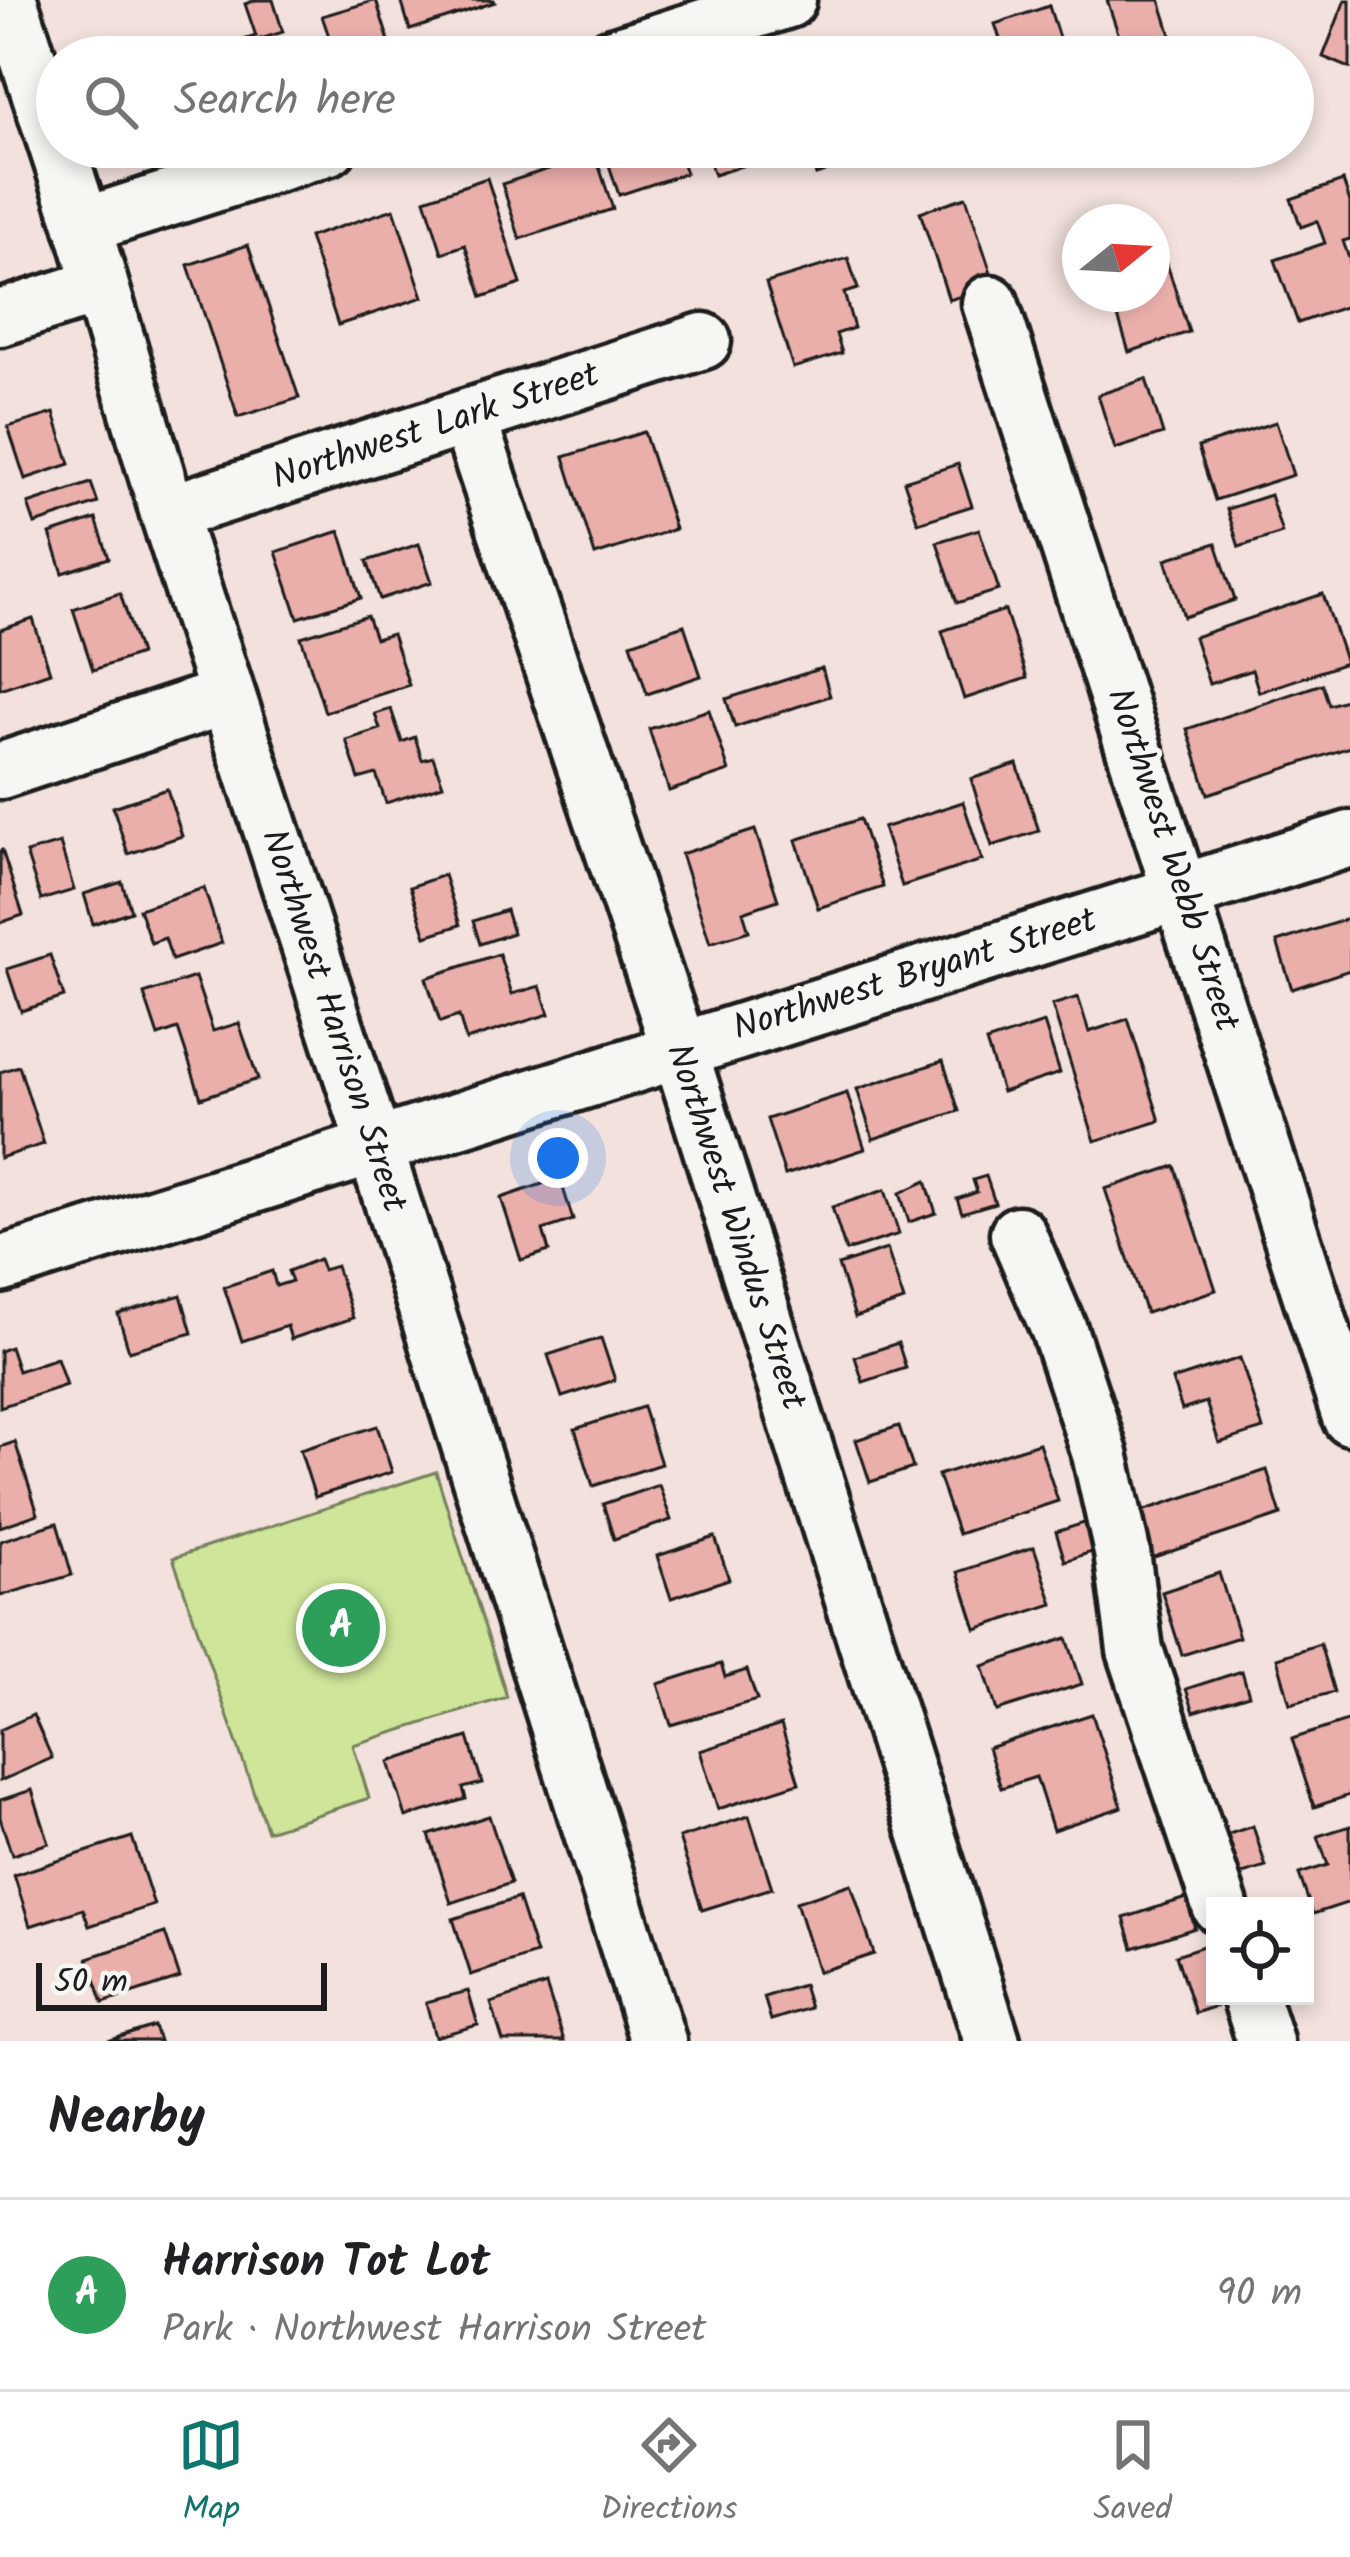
<!DOCTYPE html>
<meta charset="utf-8">
<style>
:root{--surface:#fff;--page:#f2f2f2;--text:#202124;--muted:#757577;--line:#e0e0e0;--accent:#0f766e}
body{margin:0;font-family:Kalam,sans-serif;background:var(--page);color:var(--text)}
.controls{position:absolute;right:36px;bottom:36px;display:grid;overflow:hidden;border-radius:0px;box-shadow:0 6px 18px #0003}
.controls button{width:108px;height:108px;display:grid;place-items:center;padding:0;border:0;border-bottom:3px solid var(--line);background:var(--surface);color:var(--text);font:60px sans-serif}
.compass{position:absolute;left:1062px;top:204px;width:108px;height:108px;border-radius:50%;background:var(--surface);box-shadow:0 6px 18px #0003;rotate:72deg}
.scale{position:absolute;left:36px;bottom:30px;width:291px;box-sizing:border-box;padding-left:12px;border:6px solid #1c1c1c;border-top:0;font-size:33px;line-height:42px;white-space:nowrap;color:#1c1c1c;-webkit-text-stroke:9px #f6f6f2;paint-order:stroke}
.you{position:absolute;left:558px;top:1158px;width:42px;height:42px;margin:-30px;border:9px solid #fff;border-radius:50%;background:#1a73e8;box-shadow:0 0 0 18px #1a73e833}
.badge{display:grid;place-items:center;width:78px;height:78px;border-radius:50%;background:var(--accent);color:#fff;font-size:39px;font-weight:700}
.pin{position:absolute;translate:-50% -50%;border:6px solid #fff;box-shadow:0 3px 12px #0006}
.list{margin:0;padding:0;list-style:none}
h2{display:flex;justify-content:space-between;align-items:center;height:156px;margin:0;padding:0 48px;font-size:51px}
h2 small{font-size:39px;font-weight:400;color:var(--muted)}
.list li{display:grid;grid-template-columns:78px 1fr auto;gap:36px;align-items:center;box-sizing:border-box;height:192px;padding:0 48px;border-top:3px solid var(--line)}
.list b{display:block;font-size:45px;white-space:nowrap}
.list p{margin:0;font-size:39px;white-space:nowrap;color:var(--muted)}
.list em{font-size:39px;font-style:normal;color:var(--muted)}
.icon{flex:none;width:66px;height:66px;fill:none;stroke:currentColor;stroke-width:2;stroke-linecap:round;stroke-linejoin:round}
.map{position:relative;flex:none;width:1350px;height:2041px;overflow:hidden}
.search{position:absolute;background:var(--surface);box-shadow:0 6px 18px #0003;left:36px;right:36px;top:36px;height:132px;display:flex;align-items:center;gap:30px;box-sizing:border-box;padding:0 42px;border-radius:66px;color:var(--muted);font-size:45px}
.sheet{height:348px;background:var(--surface)}
nav{display:flex;justify-content:space-around;align-items:center;box-sizing:border-box;height:168px;border-top:3px solid var(--line);background:var(--surface);font-size:33px;color:var(--muted)}
nav a{display:grid;justify-items:center;gap:6px}
nav .on{color:var(--accent)}
.map>svg:first-child{display:block}
</style>
<div class="map">
<svg width="1350" height="2041" viewBox="0 0 1350 2041">
<rect width="100%" height="100%" fill="#f2e1dd"/>
<filter id="ink" filterUnits="userSpaceOnUse"><feTurbulence type="fractalNoise" baseFrequency=".00833" numOctaves="2"/><feDisplacementMap in="SourceGraphic" scale="24" xChannelSelector="R" yChannelSelector="G"/><feConvolveMatrix kernelMatrix="1 2 1 2 8 2 1 2 1" color-interpolation-filters="sRGB"/></filter>
<g filter="url(#ink)">
<!-- green -->
<polygon fill="#cfe59a" stroke="#76805b" stroke-width="3" points="436,1472 507,1697 353,1745 369,1798 267,1831 173,1558"/>
<!-- building -->
<g fill="#eaafab" stroke="#1c1c1c" stroke-width="3">
<polygon points="256,0 273,0 283,32 257,40 262,57 204,57 203,53 256,36 245,4"/>
<polygon points="376,0 391,48 365,57 336,57 322,16"/>
<polygon points="401,0 494,0 495,2 410,30"/>
<polygon points="1107,0 1160,0 1178,57 1126,57"/>
<polygon points="1345,0 1350,0 1350,68 1323,57"/>
<polygon points="1049,6 1065,57 1006,57 995,24"/>
<polygon points="603,147 677,147 686,173 619,195"/>
<polygon points="704,147 779,147 781,153 714,175"/>
<polygon points="807,147 868,147 872,156 816,175"/>
<polygon points="595,154 613,209 520,239 502,184"/>
<polygon points="487,178 521,284 482,297 465,245 442,253 425,199"/>
<polygon points="1343,181 1350,202 1350,239 1343,241 1350,261 1350,305 1298,323 1275,260 1325,243 1317,221 1301,227 1291,199"/>
<polygon points="966,197 995,285 949,300 920,212"/>
<polygon points="394,209 423,297 338,325 309,237"/>
<polygon points="248,245 299,398 238,417 188,265"/>
<polygon points="1162,249 1189,332 1129,352 1111,294 1152,294 1152,252"/>
<polygon points="848,258 858,289 844,293 854,328 836,334 842,353 793,368 766,283"/>
<polygon points="1146,379 1163,434 1115,449 1098,395"/>
<polygon points="54,413 70,464 25,479 8,427"/>
<polygon points="1276,422 1293,475 1215,500 1198,447"/>
<polygon points="644,432 675,529 595,555 564,457"/>
<polygon points="958,464 972,506 918,523 904,481"/>
<polygon points="91,483 98,503 35,524 28,504"/>
<polygon points="1270,495 1282,533 1239,547 1227,509"/>
<polygon points="96,519 109,558 63,573 50,534"/>
<polygon points="979,529 999,590 957,603 937,542"/>
<polygon points="340,531 361,598 298,618 276,552"/>
<polygon points="1216,543 1235,600 1184,617 1166,559"/>
<polygon points="419,544 432,582 380,599 367,561"/>
<polygon points="120,593 140,654 93,670 73,609"/>
<polygon points="1323,594 1346,663 1259,692 1252,670 1209,684 1194,637"/>
<polygon points="1005,610 1027,678 964,699 942,631"/>
<polygon points="367,616 375,639 392,634 409,685 325,712 301,637"/>
<polygon points="33,619 50,672 0,689 0,630"/>
<polygon points="684,625 701,676 647,694 631,643"/>
<polygon points="822,668 830,696 735,727 726,699"/>
<polygon points="1322,684 1329,705 1349,699 1350,747 1208,794 1187,729"/>
<polygon points="391,709 402,742 415,737 422,760 433,757 443,785 386,803 376,774 359,779 346,740 380,729 375,714"/>
<polygon points="709,710 729,771 669,791 649,729"/>
<polygon points="1017,764 1039,831 992,846 971,779"/>
<polygon points="167,789 182,836 128,854 113,807"/>
<polygon points="963,802 982,860 902,886 883,828"/>
<polygon points="860,819 883,887 818,908 796,840"/>
<polygon points="755,830 778,900 743,912 749,931 710,943 681,854"/>
<polygon points="60,843 74,890 41,900 26,853"/>
<polygon points="2,850 23,915 0,923 0,851"/>
<polygon points="444,875 460,925 426,936 410,887"/>
<polygon points="122,882 131,911 93,924 84,894"/>
<polygon points="204,888 222,943 172,960 165,938 151,943 139,909"/>
<polygon points="506,910 513,933 480,944 473,921"/>
<polygon points="1350,918 1350,970 1292,989 1277,942"/>
<polygon points="499,954 512,994 540,986 549,1014 466,1040 459,1016 440,1022 426,978"/>
<polygon points="50,955 64,997 21,1011 7,969"/>
<polygon points="195,977 213,1031 239,1023 258,1079 201,1098 178,1029 158,1036 144,994"/>
<polygon points="1078,997 1089,1032 1128,1019 1160,1121 1095,1141 1052,1005"/>
<polygon points="1044,1023 1060,1073 1002,1092 986,1042"/>
<polygon points="943,1061 959,1111 873,1139 857,1089"/>
<polygon points="19,1066 44,1144 0,1158 0,1072"/>
<polygon points="847,1093 865,1149 785,1175 767,1119"/>
<polygon points="1175,1166 1216,1290 1146,1313 1105,1189"/>
<polygon points="986,1176 995,1203 962,1213 957,1199 977,1192 973,1180"/>
<polygon points="560,1178 573,1220 543,1230 549,1251 521,1260 501,1198"/>
<polygon points="926,1181 936,1213 909,1222 900,1193"/>
<polygon points="885,1190 899,1234 846,1251 832,1207"/>
<polygon points="887,1249 904,1301 855,1317 838,1265"/>
<polygon points="319,1259 323,1270 336,1266 353,1318 291,1339 287,1326 242,1341 224,1287 272,1271 276,1286 292,1281 288,1271"/>
<polygon points="181,1295 192,1333 129,1351 118,1314"/>
<polygon points="601,1338 615,1380 562,1397 548,1355"/>
<polygon points="898,1343 906,1368 863,1382 855,1357"/>
<polygon points="10,1347 18,1371 57,1358 66,1385 0,1407 0,1351"/>
<polygon points="1240,1358 1263,1429 1219,1443 1206,1402 1182,1410 1172,1380"/>
<polygon points="643,1407 661,1464 593,1486 575,1429"/>
<polygon points="377,1426 392,1472 315,1497 300,1450"/>
<polygon points="899,1426 913,1468 870,1482 856,1440"/>
<polygon points="15,1442 38,1514 0,1527 0,1447"/>
<polygon points="1039,1443 1058,1501 958,1534 938,1475"/>
<polygon points="1267,1470 1281,1515 1151,1558 1136,1513"/>
<polygon points="659,1485 671,1520 614,1539 603,1504"/>
<polygon points="1087,1522 1097,1550 1065,1561 1056,1532"/>
<polygon points="57,1523 72,1575 0,1596 0,1541"/>
<polygon points="715,1537 729,1579 671,1598 657,1556"/>
<polygon points="1034,1547 1053,1604 976,1629 958,1572"/>
<polygon points="1219,1573 1239,1637 1182,1655 1162,1592"/>
<polygon points="1067,1638 1082,1684 997,1711 983,1666"/>
<polygon points="1320,1644 1334,1692 1290,1704 1277,1658"/>
<polygon points="721,1664 725,1677 747,1670 757,1700 671,1725 658,1684"/>
<polygon points="1242,1671 1249,1695 1194,1712 1186,1689"/>
<polygon points="1092,1714 1122,1807 1053,1830 1036,1777 1001,1788 988,1748"/>
<polygon points="33,1715 52,1758 0,1781 0,1730"/>
<polygon points="1350,1720 1350,1795 1314,1807 1292,1739"/>
<polygon points="781,1725 799,1783 718,1809 700,1751"/>
<polygon points="468,1737 482,1783 463,1788 466,1799 406,1817 389,1762"/>
<polygon points="32,1790 49,1843 12,1855 0,1818 0,1800"/>
<polygon points="489,1816 511,1883 451,1903 429,1835"/>
<polygon points="749,1816 772,1888 702,1910 679,1838"/>
<polygon points="1253,1826 1266,1867 1236,1876 1226,1835"/>
<polygon points="1350,1826 1350,1902 1313,1914 1299,1874 1328,1865 1318,1836"/>
<polygon points="132,1837 154,1905 89,1926 83,1909 30,1926 14,1875"/>
<polygon points="851,1884 874,1954 818,1972 796,1902"/>
<polygon points="518,1898 536,1954 471,1975 453,1919"/>
<polygon points="1186,1898 1195,1928 1133,1948 1124,1918"/>
<polygon points="165,1933 180,1978 103,2003 88,1958"/>
<polygon points="1215,1942 1215,1996 1234,1996 1235,2000 1195,2013 1176,1955"/>
<polygon points="546,1985 564,2041 503,2041 491,2003"/>
<polygon points="803,1985 810,2008 771,2020 764,1997"/>
<polygon points="468,1991 478,2025 435,2037 426,2002"/>
<polygon points="154,2026 159,2041 108,2041"/>
</g>
<g fill="none" stroke-linecap="round" stroke-linejoin="round">
<defs>
<g id="minor">
<polyline points="9,0 83,226 168,513 374,1144 658,2041"/>
<polyline points="610,57 788,0"/>
<polyline points="83,226 329,147"/>
<polyline points="990,303 1350,1417"/>
<polyline points="0,318 100,286"/>
<polyline points="468,417 679,1048 992,2041"/>
<polyline points="168,513 703,341"/>
<polyline points="0,771 227,696"/>
<polyline points="1018,1234 1059,1330 1100,1454 1122,1552 1135,1650 1220,1906"/>
<polyline points="0,1265 1350,839"/>
<polyline points="1250,1996 1265,2041"/>
</g>
</defs>
<!-- minor casing -->
<use href="#minor" stroke="#1c1c1c" stroke-width="63"/>
<!-- minor -->
<use href="#minor" stroke="#f6f6f2" stroke-width="54"/>
</g>
</g>
<g text-anchor="middle" dominant-baseline="central" stroke-width="10" stroke-linejoin="round" paint-order="stroke">
<!-- street labels -->
<g font-size="36" fill="#1c1c1c" stroke="#f6f6f2">
<text transform="translate(436 427) rotate(-18)">Northwest Lark Street</text>
<text transform="translate(1172 860) rotate(72)">Northwest Webb Street</text>
<text transform="translate(915 975) rotate(-17)">Northwest Bryant Street</text>
<text transform="translate(333 1021) rotate(72)">Northwest Harrison Street</text>
<text transform="translate(735 1227) rotate(72)">Northwest Windus Street</text>
</g>
</g>
</svg>
<div class="controls">
<button><svg class="icon" aria-label="locate" viewBox="0 0 24 24"><circle cx="12" cy="12" r="6"/><path d="M12 2v4M12 18v4M2 12h4M18 12h4"/></svg></button>
</div>
<svg class="compass" viewBox="-18 -18 36 36"><path d="M0-13l5 13h-10z" fill="#e53935"/><path d="M0 13l5-13h-10z" fill="#757577"/></svg>
<div class="scale">50 m</div>
<div class="you"></div>
<div class="pin badge" style="left:341px;top:1628px;background:#2e9e5b">A</div>
<div class="search"><svg class="icon" aria-label="search" viewBox="0 0 24 24"><circle cx="10" cy="10" r="6"/><path d="M15 15l6 6"/></svg>Search here</div>
</div>
<section class="sheet">
<h2>Nearby<small></small></h2>
<ul class="list">
<li><span class="badge" style="background:#2e9e5b">A</span><div><b>Harrison Tot Lot</b><p>Park · Northwest Harrison Street</p></div><em>90 m</em></li>
</ul>
</section>
<nav>
<a class="on"><svg class="icon" aria-label="map" viewBox="0 0 24 24"><path d="M3 6l6-2 6 2 6-2v14l-6 2-6-2-6 2zM9 4v14M15 6v14"/></svg>Map</a>
<a><svg class="icon" aria-label="directions" viewBox="0 0 24 24"><path d="M12 3l9 9-9 9-9-9zM9 14v-3h6M13 9l2 2-2 2"/></svg>Directions</a>
<a><svg class="icon" aria-label="saved" viewBox="0 0 24 24"><path d="M7 4h10v16l-5-4-5 4z"/></svg>Saved</a>
</nav>
